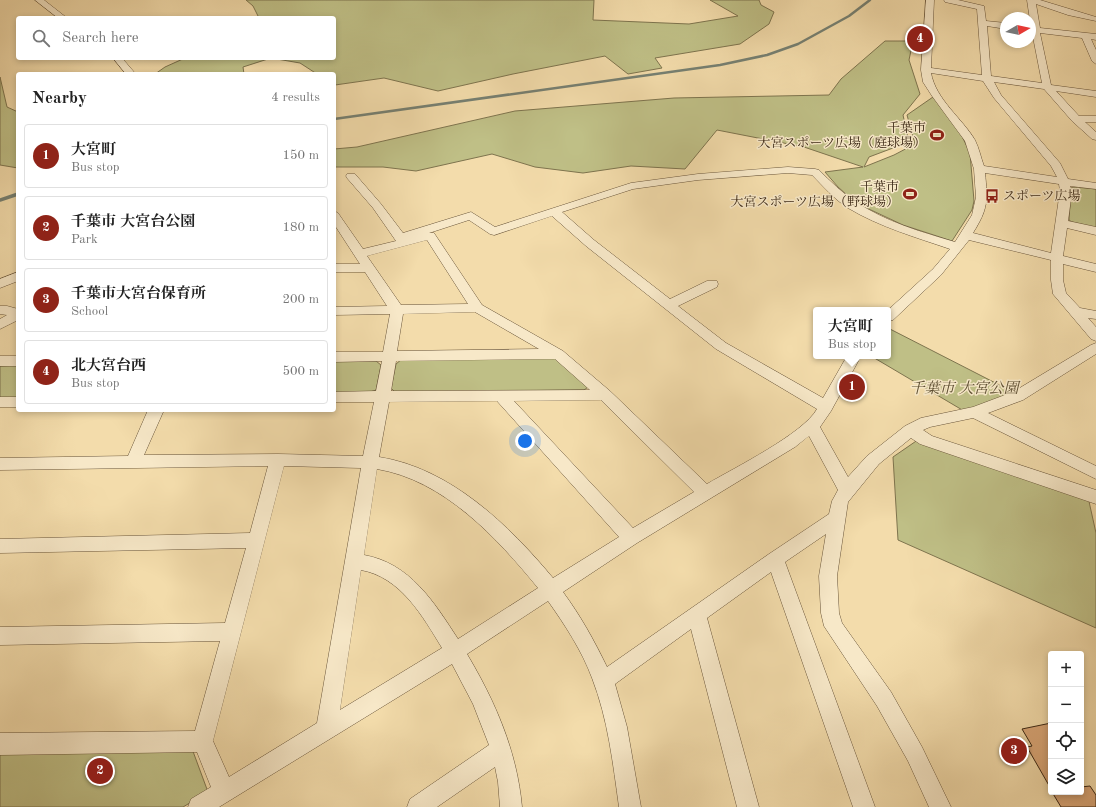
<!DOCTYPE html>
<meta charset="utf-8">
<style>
:root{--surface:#fff;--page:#f2f2f2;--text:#222;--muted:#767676;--line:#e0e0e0;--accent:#8f2418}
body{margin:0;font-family:"Old Standard TT","Noto Serif JP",serif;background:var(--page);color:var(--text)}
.controls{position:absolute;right:12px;bottom:12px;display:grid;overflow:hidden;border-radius:4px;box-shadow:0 2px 6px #0003}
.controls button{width:36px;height:36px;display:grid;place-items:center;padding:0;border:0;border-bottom:1px solid var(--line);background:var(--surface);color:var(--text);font:20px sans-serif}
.compass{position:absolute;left:1000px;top:12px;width:36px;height:36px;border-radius:50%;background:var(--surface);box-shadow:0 2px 6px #0003;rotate:81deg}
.you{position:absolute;left:525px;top:441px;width:14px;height:14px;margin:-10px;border:3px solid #fff;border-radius:50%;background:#1a73e8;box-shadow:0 0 0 6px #1a73e833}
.badge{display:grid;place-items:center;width:26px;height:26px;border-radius:50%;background:var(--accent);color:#fff;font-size:13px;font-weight:700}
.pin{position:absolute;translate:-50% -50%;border:2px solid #fff;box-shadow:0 1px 4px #0006}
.popup{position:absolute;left:813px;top:307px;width:78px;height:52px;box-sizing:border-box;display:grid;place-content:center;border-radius:4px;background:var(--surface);filter:drop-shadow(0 1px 3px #0005);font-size:13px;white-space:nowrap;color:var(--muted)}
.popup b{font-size:15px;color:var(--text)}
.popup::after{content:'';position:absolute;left:50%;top:100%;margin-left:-8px;border:8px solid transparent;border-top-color:var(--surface)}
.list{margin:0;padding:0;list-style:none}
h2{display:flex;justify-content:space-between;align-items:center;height:52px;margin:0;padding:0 16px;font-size:17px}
h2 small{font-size:13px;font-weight:400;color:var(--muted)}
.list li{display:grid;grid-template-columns:26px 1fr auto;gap:12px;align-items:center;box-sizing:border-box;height:64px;margin:0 8px 8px;padding:0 8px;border:1px solid var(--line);border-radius:4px}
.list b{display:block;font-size:15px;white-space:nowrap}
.list p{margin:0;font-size:13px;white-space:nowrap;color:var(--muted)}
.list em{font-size:13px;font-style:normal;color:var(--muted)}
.icon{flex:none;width:22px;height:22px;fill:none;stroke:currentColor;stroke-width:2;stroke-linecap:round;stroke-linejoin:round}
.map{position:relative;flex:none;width:1096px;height:807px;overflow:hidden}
.search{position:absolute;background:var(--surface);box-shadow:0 2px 6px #0003;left:16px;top:16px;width:320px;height:44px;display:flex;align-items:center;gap:10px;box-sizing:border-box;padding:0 14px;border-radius:4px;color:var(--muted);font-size:15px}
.panel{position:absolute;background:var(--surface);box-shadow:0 2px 6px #0003;left:16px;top:72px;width:320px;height:340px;border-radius:4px}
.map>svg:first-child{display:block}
</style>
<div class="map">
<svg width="1096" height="807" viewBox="0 0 1096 807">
<rect width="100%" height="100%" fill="#f3dcab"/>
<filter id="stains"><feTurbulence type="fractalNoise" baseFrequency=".005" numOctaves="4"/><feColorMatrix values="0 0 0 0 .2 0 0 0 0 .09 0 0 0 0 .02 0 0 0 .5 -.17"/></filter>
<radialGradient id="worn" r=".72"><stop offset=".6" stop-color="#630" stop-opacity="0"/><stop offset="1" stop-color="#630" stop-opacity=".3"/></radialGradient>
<!-- green -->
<g fill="#bfbf86" stroke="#7e744e">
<polygon points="246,0 594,0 593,20 689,24 738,16 710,0 759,0 761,5 774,12 769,24 740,44 655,58 662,68 628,74 605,56 513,74 438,91 384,78 335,85 334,74 317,74 300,63 271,58 243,67 244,74 155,74 165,67 185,58 334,58 334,18 259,18 253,6"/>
<polygon points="885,41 913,41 909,60 920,94 903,115 909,142 869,157 864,167 894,155 915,144 907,115 933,97 957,126 970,153 974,201 972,210 952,241 903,225 856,203 838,187 825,172 863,167 804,147 717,130 685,169 631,166 583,173 535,167 492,154 416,171 383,167 334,167 334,149 357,147 515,111 674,98 829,95 841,79"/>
<polygon points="0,77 7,107 18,112 18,168 0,165"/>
<polygon points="1075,187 1096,189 1096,228 1072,222 1069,220 1071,188"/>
<polygon points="888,328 1015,393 964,411 871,356 888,356"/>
<polygon points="552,357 561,359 591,385 584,390 395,392 391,388 396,364 402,359"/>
<polygon points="334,361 376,361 381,365 376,390 370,392 334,393"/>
<polygon points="18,365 18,398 0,398 0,366"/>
<polygon points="922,437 1088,497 1096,533 1096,628 898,540 893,457"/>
<polygon points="191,746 208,792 183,807 0,807 0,751"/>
</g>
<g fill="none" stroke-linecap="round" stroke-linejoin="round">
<!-- stream-far1 -->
<polyline stroke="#768072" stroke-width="2.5" points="334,119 720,65 767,55 798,44 849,16 870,0"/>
<!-- stream -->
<polyline stroke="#768072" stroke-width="3.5" points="0,200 18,194"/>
</g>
<!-- building -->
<g fill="#d9a778" stroke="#3c2916">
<polygon points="1051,723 1051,789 1027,747 1032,746 1022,729"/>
<polygon points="1090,786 1096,795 1096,807 1061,807 1052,792 1081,792 1081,787"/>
</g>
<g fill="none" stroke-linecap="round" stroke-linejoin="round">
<defs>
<g id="minor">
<polygon points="35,0 44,0 67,18 58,18"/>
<path d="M926,0H934L931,68L982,75L977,9L945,2L944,0H958L984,6L986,21L1006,23V29L987,26L991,76L1042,83L1032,32H1030L1031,27L1027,0H1040L1096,17V21L1068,15L1036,4L1040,28L1096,34V40L1091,39L1096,50V64L1092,61L1082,38L1040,33L1051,85L1096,91V97L1056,91L1079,116H1096V122H1085L1096,132V140L1092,139L1072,121L1044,89L994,82L1001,95L1060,163L1068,179L1096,183V189L1070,186L1072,191L1068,221L1096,227V235L1067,228L1063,256L1096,264V272L1063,264V280L1066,293L1080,308L1096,311V319L1088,318L1096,327V341L1091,339L1053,294L1051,280V260L969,240L941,275L893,320L888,321V310L933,269L950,249C915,237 880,227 848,208C834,199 823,186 812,175L788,173L698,180L633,189L562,212L594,240L670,299L707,281H717L718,284L717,287L678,306L726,343L823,398L847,356H861L831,411L820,427L848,477L867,456L905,426L921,418L973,407L1013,392L1091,345L1096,343V354L1023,400L988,413L1096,466V479L973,418L930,427L923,430L932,436L1096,490V504L920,444L911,438L879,464L848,502L837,576L839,613L842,623L891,692L922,747L951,807H929L908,761L877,706L824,626L821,613L819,576L826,534L785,562L875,807H853L771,572L707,618L759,807H737L691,629L615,684L627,727L641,807H619C613,764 608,719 592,678C582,651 565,625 548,601L467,654C495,701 517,751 522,807H500L498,782L495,767L437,807H407L410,799L489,745L473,704L452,664L219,807H188L191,799L211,787L197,752L0,755V733L195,731L220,641L0,645V627L225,623L246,548L0,553V539L250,533L268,466L0,470V458L128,456L148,410H164L144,455L278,454L363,456L374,402H334V392L376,391L382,361L334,362V352H383L390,314L334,315V307L387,306L365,272H334V264H360L334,224V211L338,213L363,249L396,241L373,208L347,178L346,176L347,174H355L381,204L403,233L471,212L495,227L631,183L698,174L788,167L815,169L819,170C830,181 842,193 856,202C886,222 921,232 955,242L972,215L976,197L974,169L965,141L932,96L923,82L921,70ZM931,73L983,81L994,98L1051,166L1057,177L984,166C981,158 979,148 975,140C962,118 936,100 931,73ZM985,173L1059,184L1060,191L1051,253L973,233C988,209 988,201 985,173ZM552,216L586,246L716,349L817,409C803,434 734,468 707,484L610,391L563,351L482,305L434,233H429L469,220L490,234L494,235ZM427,240L468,304L401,305L367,256ZM475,312L539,349L397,351L403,314ZM555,359L590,390L391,391L396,361ZM601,400L694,492L633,528L514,401ZM497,401L619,537L553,578C509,525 450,468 379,457L389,402ZM809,436L838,490L832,501L829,514L769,554L607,667C594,640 580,615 563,592L637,543L795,447ZM284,466L361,468L317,723L229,777L213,741ZM377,469C444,480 497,538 538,588L458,639C434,602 410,563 364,555ZM361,570C401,577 423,617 442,648L340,710Z"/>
<polygon points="113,58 122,58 134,72 132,74 126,74"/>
<polygon points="18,272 18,281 0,288 0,279"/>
<polygon points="0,306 7,306 18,309 18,320 0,329 0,319 7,315 0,314"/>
<rect x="0" y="356" width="18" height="10"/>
<rect x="0" y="397" width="18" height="10"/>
</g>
</defs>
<!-- minor casing -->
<use href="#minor" stroke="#6a563b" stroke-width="1"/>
<!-- minor -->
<use href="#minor" fill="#f7e8c8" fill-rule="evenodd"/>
</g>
<!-- icons -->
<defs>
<symbol id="stadium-bare" viewBox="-9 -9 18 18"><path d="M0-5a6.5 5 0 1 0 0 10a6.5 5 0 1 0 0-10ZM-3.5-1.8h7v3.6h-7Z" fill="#8f2418" stroke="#f7e8c8" stroke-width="2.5" paint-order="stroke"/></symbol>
<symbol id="bus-bare" viewBox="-9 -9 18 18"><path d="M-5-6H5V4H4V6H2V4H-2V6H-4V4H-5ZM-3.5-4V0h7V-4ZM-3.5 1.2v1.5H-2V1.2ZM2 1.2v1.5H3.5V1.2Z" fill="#8f2418" stroke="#f7e8c8" stroke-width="2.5" paint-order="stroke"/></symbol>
</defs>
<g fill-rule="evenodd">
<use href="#stadium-bare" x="927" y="125" width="20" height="20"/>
<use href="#stadium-bare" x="900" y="184" width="20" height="20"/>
<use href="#bus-bare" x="982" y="186" width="20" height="20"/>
</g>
<g text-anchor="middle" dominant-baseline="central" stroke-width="3" stroke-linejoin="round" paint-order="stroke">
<!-- far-poi labels -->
<g font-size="13" fill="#3c2916" stroke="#f7e8c8" text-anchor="end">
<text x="926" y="128">千葉市<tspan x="926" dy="15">大宮スポーツ広場（庭球場）</tspan></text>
<text x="899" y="187">千葉市<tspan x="899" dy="15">大宮スポーツ広場（野球場）</tspan></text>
<text x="1003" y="196" text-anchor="start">スポーツ広場</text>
</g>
<!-- park labels -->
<g font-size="15" font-style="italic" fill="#5d4e32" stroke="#f7e8c8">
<text x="964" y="389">千葉市 大宮公園</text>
</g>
</g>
<rect width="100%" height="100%" filter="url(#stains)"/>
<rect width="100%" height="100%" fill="url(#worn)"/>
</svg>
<div class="controls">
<button>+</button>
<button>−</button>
<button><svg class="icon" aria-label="locate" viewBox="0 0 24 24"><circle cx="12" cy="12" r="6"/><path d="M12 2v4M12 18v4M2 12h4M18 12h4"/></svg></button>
<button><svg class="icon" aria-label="layers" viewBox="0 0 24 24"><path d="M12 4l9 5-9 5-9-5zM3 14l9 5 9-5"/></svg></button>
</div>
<svg class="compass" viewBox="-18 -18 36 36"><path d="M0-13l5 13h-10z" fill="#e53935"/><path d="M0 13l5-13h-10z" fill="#767676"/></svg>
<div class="you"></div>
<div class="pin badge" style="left:852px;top:387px">1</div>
<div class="popup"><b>大宮町</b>Bus stop</div>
<div class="pin badge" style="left:100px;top:771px">2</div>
<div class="pin badge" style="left:1014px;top:751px">3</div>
<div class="pin badge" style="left:920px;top:39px">4</div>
<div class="search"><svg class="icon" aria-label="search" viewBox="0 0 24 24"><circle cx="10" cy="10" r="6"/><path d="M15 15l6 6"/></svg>Search here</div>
<section class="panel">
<h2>Nearby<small>4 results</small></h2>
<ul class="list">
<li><span class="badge">1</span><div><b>大宮町</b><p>Bus stop</p></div><em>150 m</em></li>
<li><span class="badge">2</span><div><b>千葉市 大宮台公園</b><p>Park</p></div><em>180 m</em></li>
<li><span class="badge">3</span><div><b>千葉市大宮台保育所</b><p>School</p></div><em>200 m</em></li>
<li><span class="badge">4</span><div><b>北大宮台西</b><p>Bus stop</p></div><em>500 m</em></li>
</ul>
</section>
</div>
